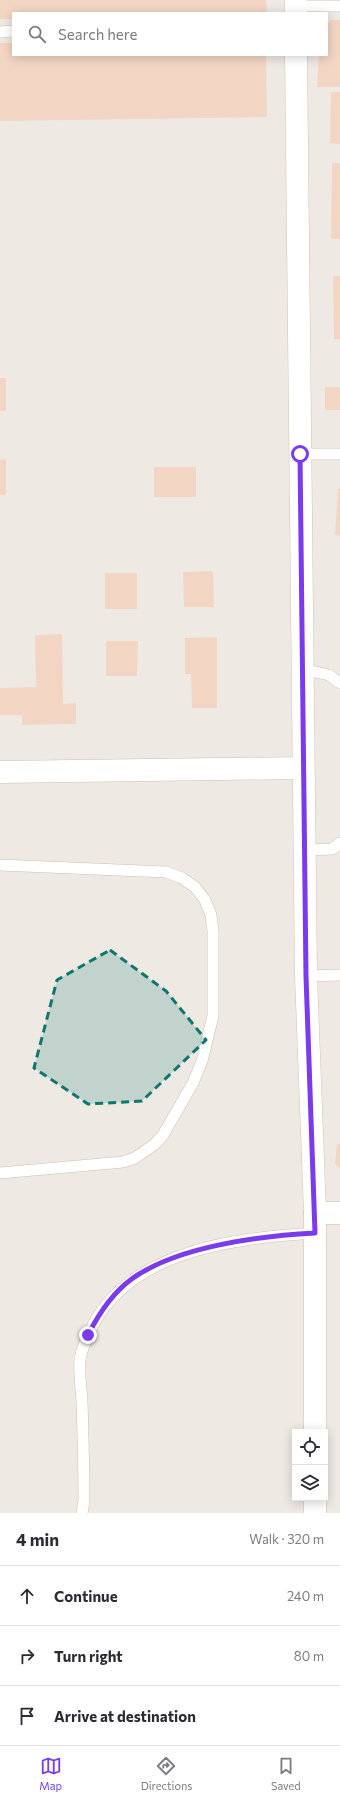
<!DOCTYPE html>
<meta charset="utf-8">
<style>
:root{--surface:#fff;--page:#f7f7f7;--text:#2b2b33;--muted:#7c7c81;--line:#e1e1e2;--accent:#7c3aed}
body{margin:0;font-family:Commissioner,sans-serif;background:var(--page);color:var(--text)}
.controls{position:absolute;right:12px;bottom:12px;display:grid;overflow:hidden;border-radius:0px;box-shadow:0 2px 10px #0003}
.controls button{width:36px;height:36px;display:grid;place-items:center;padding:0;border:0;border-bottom:1px solid var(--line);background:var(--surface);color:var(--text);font:20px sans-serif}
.stop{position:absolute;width:12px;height:12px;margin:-9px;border:3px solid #7c3aed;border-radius:50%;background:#fff}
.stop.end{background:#7c3aed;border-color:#fff;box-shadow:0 1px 4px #0008}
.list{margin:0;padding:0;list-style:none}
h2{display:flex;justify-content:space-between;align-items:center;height:52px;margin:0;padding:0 16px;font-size:17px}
h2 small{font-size:13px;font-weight:400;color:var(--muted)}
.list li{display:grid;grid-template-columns:26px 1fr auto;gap:12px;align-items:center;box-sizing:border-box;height:60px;padding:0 16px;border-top:1px solid var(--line)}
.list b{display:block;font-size:15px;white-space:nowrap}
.list em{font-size:13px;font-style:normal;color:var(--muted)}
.icon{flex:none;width:22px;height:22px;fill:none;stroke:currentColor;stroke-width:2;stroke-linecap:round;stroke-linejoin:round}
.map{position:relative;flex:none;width:340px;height:1513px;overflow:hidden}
.search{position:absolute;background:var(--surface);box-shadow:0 2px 10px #0003;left:12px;right:12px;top:12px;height:44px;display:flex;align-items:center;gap:10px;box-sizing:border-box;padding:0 14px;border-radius:0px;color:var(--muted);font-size:15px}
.sheet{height:232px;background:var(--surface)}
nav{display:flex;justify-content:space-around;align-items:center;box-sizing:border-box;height:56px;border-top:1px solid var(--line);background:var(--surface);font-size:11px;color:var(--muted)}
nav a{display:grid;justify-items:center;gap:2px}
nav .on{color:var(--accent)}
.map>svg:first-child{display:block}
</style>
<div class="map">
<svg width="340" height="1513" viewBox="0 0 340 1513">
<rect width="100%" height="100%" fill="#fdf6ec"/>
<!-- industrial -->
<path fill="#efe9e4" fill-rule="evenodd" d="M0,0H340V1513H0ZM13,13H327V55H13ZM295,1432H325V1498H295Z"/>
<!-- building -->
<g fill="#f3d5c3">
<polygon points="0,0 266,0 267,13 13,13 13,19 0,19"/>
<polygon points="331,20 340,20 340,87 317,87 319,55 327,55 327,25"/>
<polygon points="0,43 13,43 13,55 266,55 267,117 0,121"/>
<polygon points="331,92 340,92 340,144 330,143"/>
<polygon points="332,163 340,163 340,239 331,239"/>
<polygon points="333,276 340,276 340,339 334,339"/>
<rect x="0" y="378" width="6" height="33"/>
<rect x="325" y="387" width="15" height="23"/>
<polygon points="6,459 6,495 0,495 0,460"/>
<rect x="154" y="467" width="42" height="30"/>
<polygon points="338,489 340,489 340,536 335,535"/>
<polygon points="213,571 214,607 184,607 183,572"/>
<rect x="105" y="573" width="32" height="36"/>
<polygon points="62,634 63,704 76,703 76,724 22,725 22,715 0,715 0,688 36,687 35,635"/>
<polygon points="217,637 217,708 192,708 191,674 185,674 185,638"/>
<polygon points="106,641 138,641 137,676 106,676"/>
<polygon points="337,1144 340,1144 340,1168 335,1164"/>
</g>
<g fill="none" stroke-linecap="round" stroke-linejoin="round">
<defs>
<g id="lane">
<polyline points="296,6 340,6"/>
<polyline points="0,32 13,31"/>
<polyline points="300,454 340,454"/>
<polyline points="302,669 329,675 340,683"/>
<polyline points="304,850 332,849 340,843"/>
<polyline points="0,865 166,872 182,878 195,887 205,900 211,915 213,931 213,1016 202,1061 193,1083 163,1135 155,1144 135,1158 123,1162 0,1173"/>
<polyline points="306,976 340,975"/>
<path d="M82,1513L84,1501C84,1468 83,1435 82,1401C81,1388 79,1372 80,1359C82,1347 88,1335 93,1325C133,1249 238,1238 315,1233"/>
</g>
<g id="street">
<polyline points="0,772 303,768"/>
<polyline points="315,1213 340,1213"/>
</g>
<g id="secondary">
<polyline points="296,0 296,13"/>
<polyline points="296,55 306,976 315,1213 315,1432"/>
<polyline points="315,1513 315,1498"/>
</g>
</defs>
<!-- lane casing -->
<use href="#lane" stroke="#d1beb0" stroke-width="12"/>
<!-- street casing -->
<use href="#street" stroke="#d1beb0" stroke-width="23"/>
<!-- secondary casing -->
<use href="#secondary" stroke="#d6c0b0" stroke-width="23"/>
<!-- lane -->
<use href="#lane" stroke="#fff" stroke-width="11"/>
<!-- street -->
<use href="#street" stroke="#fff" stroke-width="22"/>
<!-- secondary -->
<use href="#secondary" stroke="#fff" stroke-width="22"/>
</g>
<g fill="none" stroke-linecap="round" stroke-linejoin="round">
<!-- route -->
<path stroke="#7c3aed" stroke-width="5" d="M88,1335C99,1313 112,1293 133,1278C179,1246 260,1236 315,1233L306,976L300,454"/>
</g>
<!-- marked area -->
<path fill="#0f766e" fill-opacity="0.2" stroke="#0f766e" stroke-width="3" stroke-dasharray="8 5" stroke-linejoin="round" d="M110,950L166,991L206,1040L142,1101L88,1104L34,1068L57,980Z"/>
</svg>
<div class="controls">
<button><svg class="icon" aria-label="locate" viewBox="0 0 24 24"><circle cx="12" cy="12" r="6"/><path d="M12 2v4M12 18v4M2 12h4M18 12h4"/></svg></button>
<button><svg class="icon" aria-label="layers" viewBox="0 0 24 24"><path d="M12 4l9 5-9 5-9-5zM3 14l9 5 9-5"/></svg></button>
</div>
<div class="stop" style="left:300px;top:454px"></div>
<div class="stop end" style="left:88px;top:1335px"></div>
<div class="search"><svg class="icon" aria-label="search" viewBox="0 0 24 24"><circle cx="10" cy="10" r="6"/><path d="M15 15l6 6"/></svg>Search here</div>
</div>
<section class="sheet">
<h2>4 min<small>Walk · 320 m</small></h2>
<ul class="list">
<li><svg class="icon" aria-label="ahead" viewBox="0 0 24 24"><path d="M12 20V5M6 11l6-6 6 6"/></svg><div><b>Continue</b></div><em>240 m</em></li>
<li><svg class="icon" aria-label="right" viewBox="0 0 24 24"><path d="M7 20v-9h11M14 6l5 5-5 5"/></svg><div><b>Turn right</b></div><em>80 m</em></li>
<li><svg class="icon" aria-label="arrive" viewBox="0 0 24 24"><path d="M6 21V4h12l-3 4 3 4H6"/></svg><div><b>Arrive at destination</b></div></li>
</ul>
</section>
<nav>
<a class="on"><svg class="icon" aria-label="map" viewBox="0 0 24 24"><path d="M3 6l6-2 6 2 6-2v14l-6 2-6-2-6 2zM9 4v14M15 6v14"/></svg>Map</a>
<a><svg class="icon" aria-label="directions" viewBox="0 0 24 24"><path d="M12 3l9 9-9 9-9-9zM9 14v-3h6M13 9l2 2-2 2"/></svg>Directions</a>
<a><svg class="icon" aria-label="saved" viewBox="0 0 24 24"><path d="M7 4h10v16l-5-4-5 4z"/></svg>Saved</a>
</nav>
